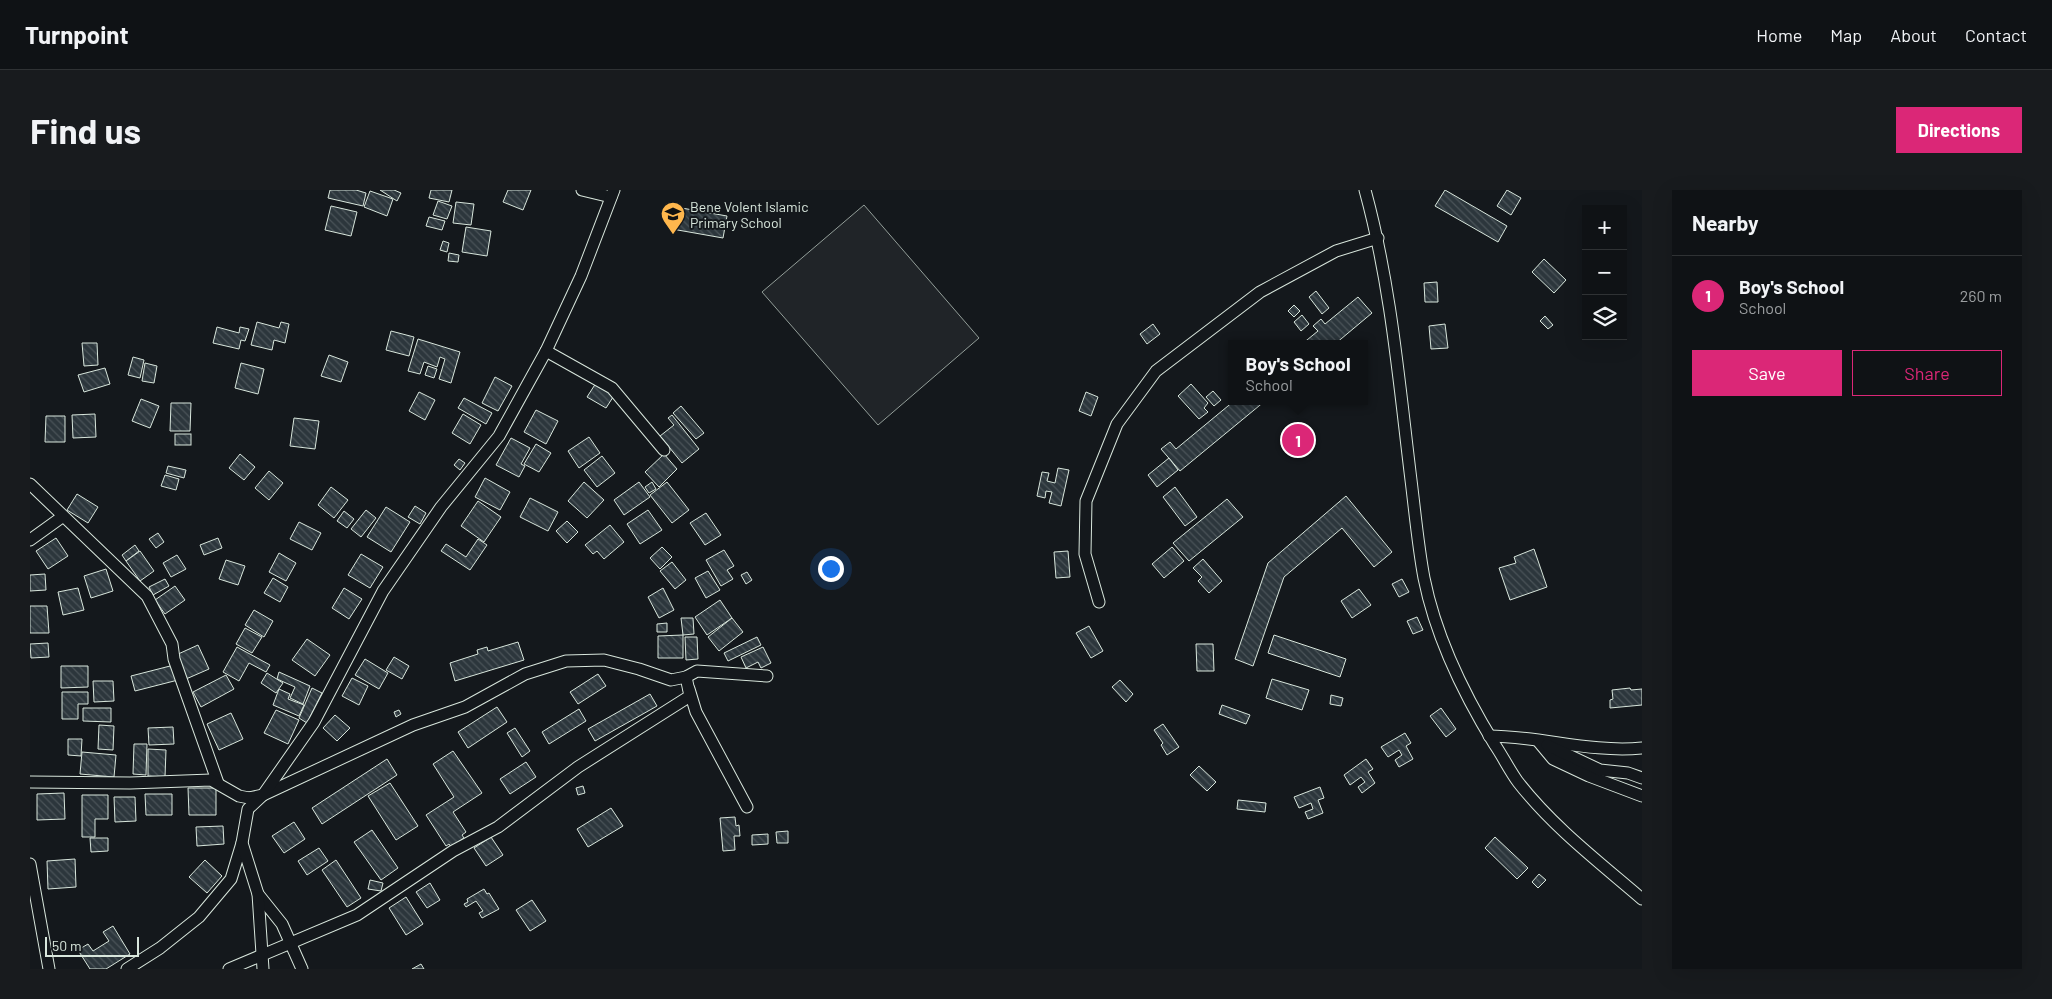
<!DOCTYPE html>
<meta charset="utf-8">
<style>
:root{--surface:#0f1215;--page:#181b1e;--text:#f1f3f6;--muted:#9b9ea0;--line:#2f3234;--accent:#db2777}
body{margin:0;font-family:Barlow,sans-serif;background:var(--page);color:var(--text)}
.controls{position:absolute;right:15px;top:15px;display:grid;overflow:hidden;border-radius:0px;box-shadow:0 5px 20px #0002}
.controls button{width:45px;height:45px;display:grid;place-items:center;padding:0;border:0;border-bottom:1px solid var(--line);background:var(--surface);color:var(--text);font:25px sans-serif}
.scale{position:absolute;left:15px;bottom:12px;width:94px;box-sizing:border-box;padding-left:5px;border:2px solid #d8e6dc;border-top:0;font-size:14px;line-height:18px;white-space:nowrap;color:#d8e6dc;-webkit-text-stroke:4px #14181c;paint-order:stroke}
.you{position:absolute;left:800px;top:378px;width:18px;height:18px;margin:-12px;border:4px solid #fff;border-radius:50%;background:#1a73e8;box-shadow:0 0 0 8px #1a73e833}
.badge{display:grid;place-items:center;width:32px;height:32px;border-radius:50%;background:var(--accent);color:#fff;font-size:16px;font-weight:700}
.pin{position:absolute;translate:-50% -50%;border:2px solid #fff;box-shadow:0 1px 5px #0006}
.popup{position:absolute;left:1198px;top:150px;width:140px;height:65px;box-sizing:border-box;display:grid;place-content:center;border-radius:0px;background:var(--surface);filter:drop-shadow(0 1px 4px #0005);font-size:16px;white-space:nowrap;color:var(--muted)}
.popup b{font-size:19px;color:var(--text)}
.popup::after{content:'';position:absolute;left:50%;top:100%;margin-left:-10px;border:10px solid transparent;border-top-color:var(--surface)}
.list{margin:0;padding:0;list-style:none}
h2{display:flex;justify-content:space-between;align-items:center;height:65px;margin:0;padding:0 20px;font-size:21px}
h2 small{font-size:16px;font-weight:400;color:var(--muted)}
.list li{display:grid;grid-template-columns:32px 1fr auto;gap:15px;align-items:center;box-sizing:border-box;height:80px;padding:0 20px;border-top:1px solid var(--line)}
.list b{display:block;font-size:19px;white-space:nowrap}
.list p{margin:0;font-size:16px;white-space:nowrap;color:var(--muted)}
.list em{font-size:16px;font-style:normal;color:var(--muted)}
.actions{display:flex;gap:10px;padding:15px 20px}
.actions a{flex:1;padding:11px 0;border:1px solid var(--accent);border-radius:0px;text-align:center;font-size:18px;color:var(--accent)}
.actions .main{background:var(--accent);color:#fff}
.icon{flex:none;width:28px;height:28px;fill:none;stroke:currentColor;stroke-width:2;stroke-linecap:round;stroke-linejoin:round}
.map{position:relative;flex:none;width:1612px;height:779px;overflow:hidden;border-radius:0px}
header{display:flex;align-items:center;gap:30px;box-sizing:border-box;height:70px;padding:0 25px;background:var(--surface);border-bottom:1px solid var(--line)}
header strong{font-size:24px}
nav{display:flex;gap:28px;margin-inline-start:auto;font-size:18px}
.intro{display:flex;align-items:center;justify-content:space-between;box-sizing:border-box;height:120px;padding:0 30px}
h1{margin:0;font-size:35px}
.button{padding:12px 22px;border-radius:0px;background:var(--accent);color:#fff;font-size:18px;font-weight:700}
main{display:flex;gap:30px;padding:0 30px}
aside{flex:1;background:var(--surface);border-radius:0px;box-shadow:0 5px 20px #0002}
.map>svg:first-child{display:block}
</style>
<header>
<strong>Turnpoint</strong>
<nav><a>Home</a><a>Map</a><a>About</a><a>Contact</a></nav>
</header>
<div class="intro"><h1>Find us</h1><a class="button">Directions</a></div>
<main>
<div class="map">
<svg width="1612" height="779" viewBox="0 0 1612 779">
<defs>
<pattern id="building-back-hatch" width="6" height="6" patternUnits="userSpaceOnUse" patternTransform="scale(1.25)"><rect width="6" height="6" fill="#2c363c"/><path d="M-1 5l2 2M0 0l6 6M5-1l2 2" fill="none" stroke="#4a5358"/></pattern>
</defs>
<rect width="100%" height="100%" fill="#14181c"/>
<!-- green -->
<polygon fill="#202428" stroke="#939e99" points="834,15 949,148 848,235 732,102"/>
<!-- building -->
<g fill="url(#building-back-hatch)" stroke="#d8e6dc">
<polygon points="300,0 326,0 336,3 333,16 298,8"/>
<polygon points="350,0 364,0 371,3 367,11"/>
<polygon points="401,0 422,0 419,12 399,8"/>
<polygon points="478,0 501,0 493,20 473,12"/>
<polygon points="1415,0 1477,36 1468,52 1405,16"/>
<polygon points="1477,0 1491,8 1481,25 1467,16"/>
<polygon points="340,1 363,9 357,26 334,17"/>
<polygon points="408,11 422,16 417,29 403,25"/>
<polygon points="426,12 444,14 441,35 423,33"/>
<polygon points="301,16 327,22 321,46 295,40"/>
<polygon points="646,17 697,26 693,48 642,39"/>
<polygon points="399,27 415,31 412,40 396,36"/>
<polygon points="436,37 461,41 457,66 432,62"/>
<polygon points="413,51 419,53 417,62 410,60"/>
<polygon points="419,63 429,65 428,72 418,71"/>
<polygon points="1514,69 1536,90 1524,103 1502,82"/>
<polygon points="1407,92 1408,112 1395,112 1394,93"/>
<polygon points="1286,101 1299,118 1292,124 1279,107"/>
<polygon points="1328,107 1342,123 1305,154 1272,154 1288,141 1283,136 1291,129 1295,134"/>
<polygon points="1264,115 1270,121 1264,127 1258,121"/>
<polygon points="1272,125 1279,134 1271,141 1264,132"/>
<polygon points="1515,126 1523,135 1518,139 1510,131"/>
<polygon points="227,132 249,138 251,132 259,134 255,153 244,150 242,160 221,155"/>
<polygon points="1123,134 1130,144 1117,154 1110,144"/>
<polygon points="1415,134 1418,158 1401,159 1399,136"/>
<polygon points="187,137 209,143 210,137 219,139 215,151 211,150 209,159 183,153"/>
<polygon points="361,141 384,147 379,166 356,160"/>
<polygon points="388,149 430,162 421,193 409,189 415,169 410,167 407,177 394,172 390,184 378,181"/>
<polygon points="52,153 67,153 68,175 54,176"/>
<polygon points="299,165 318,172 311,192 291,186"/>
<polygon points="103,167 114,170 110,188 98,185"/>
<polygon points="115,173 127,176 124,193 112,191"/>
<polygon points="211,173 234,179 228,204 205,198"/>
<polygon points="398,176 407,179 404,188 395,185"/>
<polygon points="75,178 80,194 54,202 48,185"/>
<polygon points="465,187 482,196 468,221 452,213"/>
<polygon points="566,193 585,204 576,218 557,207"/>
<polygon points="1161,194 1178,213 1174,218 1178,222 1169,229 1148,206"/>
<polygon points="1183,201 1191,210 1184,216 1176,207"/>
<polygon points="389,202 405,210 395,230 379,221"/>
<polygon points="1056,202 1068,207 1061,226 1049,221"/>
<polygon points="434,208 462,223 456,234 428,218"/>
<polygon points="111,209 129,216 120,238 102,231"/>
<polygon points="1204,211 1235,211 1150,281 1131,259 1140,252 1146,259"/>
<polygon points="141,213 161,213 160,241 140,241"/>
<polygon points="651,216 674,243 666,249 643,223"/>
<polygon points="506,220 528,231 516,254 494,242"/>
<polygon points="65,224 66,247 43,248 42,225"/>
<polygon points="433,224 451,235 440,254 422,243"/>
<polygon points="642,225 669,259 652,273 630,246 644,235 638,228"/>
<polygon points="16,226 35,226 35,252 15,252"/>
<polygon points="264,228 289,231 285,259 260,256"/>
<rect x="145" y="244" width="16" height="11"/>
<polygon points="559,247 570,263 549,278 538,261"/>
<polygon points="481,248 500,258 491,274 495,276 489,287 466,275"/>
<polygon points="506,254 521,263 509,282 494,274"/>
<polygon points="210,264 225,277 214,290 199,278"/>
<polygon points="634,264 647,279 629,297 615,282"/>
<polygon points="572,266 585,283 567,297 554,280"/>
<polygon points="1139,268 1148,280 1127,297 1118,285"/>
<polygon points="429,269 435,273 430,280 424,275"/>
<polygon points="138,276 156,280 154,288 136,283"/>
<polygon points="1028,278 1039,280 1031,316 1019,313 1022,302 1016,301 1015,308 1007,306 1012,282 1019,283 1017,291 1025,293"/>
<polygon points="239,281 253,293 239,310 225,298"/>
<polygon points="135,285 149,289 146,300 131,296"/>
<polygon points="455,288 480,302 470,320 445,307"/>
<polygon points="554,292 574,310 557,328 538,311"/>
<polygon points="609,292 620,307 594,325 584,310"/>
<polygon points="622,292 626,299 619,303 615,297"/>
<polygon points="637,292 659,320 642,333 620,305"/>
<polygon points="301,297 318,310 304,328 288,315"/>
<polygon points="1145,297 1167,327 1155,336 1133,307"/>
<polygon points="47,304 68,317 58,333 37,320"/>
<polygon points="1316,306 1362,362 1344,377 1312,338 1254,387 1223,476 1205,469 1238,373"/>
<polygon points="500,308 528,322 518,341 490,327"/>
<polygon points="1197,309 1213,327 1159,371 1143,353"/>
<polygon points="448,311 471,327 454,352 431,336"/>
<polygon points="385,316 396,323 390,334 378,327"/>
<polygon points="356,317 380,332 361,362 337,347"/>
<polygon points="336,320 346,328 331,347 321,339"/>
<polygon points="618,320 632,340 610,354 597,334"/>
<polygon points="314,321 324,329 317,338 307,331"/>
<polygon points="676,323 691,345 675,355 660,333"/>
<polygon points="537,331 548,342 537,353 526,341"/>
<polygon points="269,332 291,343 282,360 260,349"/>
<polygon points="580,335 594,352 574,369 567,361 563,364 555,355"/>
<polygon points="128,343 134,352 126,358 119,349"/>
<polygon points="26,348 38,366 18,379 6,361"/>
<polygon points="188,348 192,358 174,365 170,355"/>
<polygon points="448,349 457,355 440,380 411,361 416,354 436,367"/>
<polygon points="105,355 109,361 96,371 92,365"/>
<polygon points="632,357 642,367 630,379 620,368"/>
<polygon points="1142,357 1154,371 1134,388 1122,374"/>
<polygon points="1504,359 1517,397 1480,410 1469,378 1486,373 1484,367"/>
<polygon points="694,360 704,376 697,380 703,389 691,396 676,370"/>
<polygon points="110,361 124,381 110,391 96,371"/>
<polygon points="1038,361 1040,387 1026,388 1024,362"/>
<polygon points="249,363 266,373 256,391 239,382"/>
<polygon points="331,364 353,377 340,398 318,385"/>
<polygon points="147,365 156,379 141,387 133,373"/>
<polygon points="1173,369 1192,391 1179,403 1168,391 1172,387 1163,378"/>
<polygon points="196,370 215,376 208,395 189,389"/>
<polygon points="642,372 656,390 645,399 630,381"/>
<polygon points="76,379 83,401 61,408 54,386"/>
<polygon points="678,381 690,400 676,408 665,388"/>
<polygon points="717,382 722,390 716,394 711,385"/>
<polygon points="15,384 16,400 0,401 0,385"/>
<polygon points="243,388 258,397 250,412 234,403"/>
<polygon points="135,389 139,396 123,405 119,397"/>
<polygon points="1372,389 1379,402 1369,407 1362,394"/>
<polygon points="145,396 155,410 135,424 125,410"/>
<polygon points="48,398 54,420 33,425 28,402"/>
<polygon points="314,398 332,409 319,429 302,418"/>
<polygon points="633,398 644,420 629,428 618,407"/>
<polygon points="1329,399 1341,415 1322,428 1311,411"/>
<polygon points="690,410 702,428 677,445 665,427"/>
<polygon points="0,416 17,416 19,443 0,443"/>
<polygon points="224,420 243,431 234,447 215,435"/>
<polygon points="1387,427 1393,440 1383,444 1377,431"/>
<polygon points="651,428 663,428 664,444 653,445"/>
<polygon points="702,428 713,442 689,461 678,447"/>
<polygon points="637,433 637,442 627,442 627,434"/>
<polygon points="1059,436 1073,461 1061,468 1046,443"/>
<polygon points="215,438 232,447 222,463 206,454"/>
<polygon points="653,445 653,468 628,468 628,446"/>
<polygon points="1244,445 1316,469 1310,487 1238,463"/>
<polygon points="655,447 667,447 668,469 656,470"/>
<polygon points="727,447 731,455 698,471 694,463"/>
<polygon points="277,449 300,465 285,486 262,470"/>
<polygon points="488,452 494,470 425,491 420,473 448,464 447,460 457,457 458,461"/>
<polygon points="18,453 19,467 1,468 0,454"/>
<polygon points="1166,454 1183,454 1184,481 1167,481"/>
<polygon points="168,455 179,479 156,489 146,465"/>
<polygon points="207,457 240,475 236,482 219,473 209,491 193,482"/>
<polygon points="733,457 741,473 731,478 728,472 716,478 711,467"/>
<polygon points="364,467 379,476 372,489 356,480"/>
<polygon points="335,469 358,483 349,499 325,485"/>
<polygon points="144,475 148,490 105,501 101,486"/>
<polygon points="31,476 58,476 58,497 31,498"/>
<polygon points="249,482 280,496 273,514 260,508 265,497 247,489"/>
<polygon points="237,483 253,493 246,503 231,493"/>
<polygon points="568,484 576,496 548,514 540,502"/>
<polygon points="196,485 204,499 171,517 163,502"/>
<polygon points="322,488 338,496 329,515 312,506"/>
<polygon points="1242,489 1279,500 1272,520 1236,508"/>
<polygon points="1090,490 1103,504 1096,512 1082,497"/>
<polygon points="63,491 83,491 84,511 64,512"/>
<polygon points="282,498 292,503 277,533 269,528"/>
<polygon points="1600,498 1601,500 1612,499 1612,515 1580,518 1580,510 1583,509 1582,500"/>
<polygon points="249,499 260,504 258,509 274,515 269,526 243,515"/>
<polygon points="32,502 58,502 58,514 48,514 48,529 32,529"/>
<polygon points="620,504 627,516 565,551 558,539"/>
<polygon points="1301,505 1313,508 1311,516 1300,514"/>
<polygon points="1192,515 1220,525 1216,534 1189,524"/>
<polygon points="467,517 477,532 438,558 428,542"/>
<polygon points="53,518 81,518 81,532 53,531"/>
<polygon points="1411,518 1426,539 1416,547 1400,526"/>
<polygon points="549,519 556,531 519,554 512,542"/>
<polygon points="246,520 269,530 258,554 234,543"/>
<polygon points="369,520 371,524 366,527 364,522"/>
<polygon points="201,523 213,549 189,560 177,534"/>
<polygon points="305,525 320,538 307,551 293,538"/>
<polygon points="1133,534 1149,557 1137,565 1131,555 1133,553 1124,540"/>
<polygon points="69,535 84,536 83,560 68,559"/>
<polygon points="143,537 144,554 119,555 118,538"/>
<polygon points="485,538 500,561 492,567 477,543"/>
<polygon points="1375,543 1381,553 1376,556 1383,569 1369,577 1365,570 1372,565 1369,560 1358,567 1351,557"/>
<polygon points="38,549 52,549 51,566 38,565"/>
<polygon points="104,554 117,554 116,585 103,584"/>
<polygon points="118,559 136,560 135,587 118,586"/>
<polygon points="423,561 452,603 423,622 436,642 432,645 434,648 421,657 419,654 416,656 396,625 424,607 403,574"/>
<polygon points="52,562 86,565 84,587 50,584"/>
<polygon points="357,569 367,585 292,634 282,618"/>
<polygon points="1336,569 1343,579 1338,582 1345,593 1332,603 1328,597 1335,592 1331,587 1320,595 1314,585"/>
<polygon points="496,572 506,587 480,604 470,589"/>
<polygon points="1169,576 1186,592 1177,601 1160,585"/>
<polygon points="360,593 388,636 366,650 338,606"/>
<polygon points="553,596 555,603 548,605 546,598"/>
<polygon points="1290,597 1294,608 1288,610 1293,623 1278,629 1275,622 1283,619 1281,613 1269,618 1264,607"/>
<polygon points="158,598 186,598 186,625 159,625"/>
<polygon points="34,603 35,629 7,630 7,604"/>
<polygon points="115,604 142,604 142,625 116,625"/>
<polygon points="52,605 78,605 78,629 65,629 65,647 52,647"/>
<polygon points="84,607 105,607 106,631 85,632"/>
<polygon points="1208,610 1236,613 1235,622 1207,619"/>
<polygon points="581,618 593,636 558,657 547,639"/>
<polygon points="705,627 706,636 709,635 710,646 704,646 705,660 693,661 690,628"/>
<polygon points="264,632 275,649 254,663 242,646"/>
<polygon points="193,636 194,654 167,656 166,637"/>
<polygon points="342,640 368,678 351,690 324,652"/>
<polygon points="758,641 758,653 747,653 746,642"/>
<polygon points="738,644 738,654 722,655 722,645"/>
<polygon points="461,647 473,665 456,676 444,658"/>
<polygon points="1465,647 1498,678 1487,689 1455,658"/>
<polygon points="60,648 78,648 78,661 61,662"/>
<polygon points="289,658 298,671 277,685 268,671"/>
<polygon points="45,669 46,697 18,699 17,671"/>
<polygon points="175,670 192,686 177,703 159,687"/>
<polygon points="306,670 331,708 317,717 292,680"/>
<polygon points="1509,684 1516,690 1508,698 1502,692"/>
<polygon points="340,690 353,693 351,701 338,699"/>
<polygon points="400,693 410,710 397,718 386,702"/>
<polygon points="454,699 457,704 459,703 469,719 452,728 449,723 453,721 446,711 436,717 434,714 438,712 437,709"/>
<polygon points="376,707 393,734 376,745 359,718"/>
<polygon points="502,710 516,731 500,741 486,720"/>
<polygon points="83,736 100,764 76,779 60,779 48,760 58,754 63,761 79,751 73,742"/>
<polygon points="391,774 394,779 382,779"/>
</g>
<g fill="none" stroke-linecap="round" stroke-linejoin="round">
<defs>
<g id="street">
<polyline points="552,0 581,7"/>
<path d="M1335,0C1361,95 1369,192 1381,290C1385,322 1388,356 1394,388C1406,448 1433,503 1465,555C1473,567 1480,581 1488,592C1523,637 1569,672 1612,709"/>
<polyline points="516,161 582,198 634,260"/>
<polyline points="0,294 117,406 142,454 144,469 188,593"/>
<polyline points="0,350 32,327"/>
<polyline points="1069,412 1055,364 1056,311 1087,234 1126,181 1230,102 1306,61 1348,48"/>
<polyline points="659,499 666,522 717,617"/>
<path d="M1459,546C1510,546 1560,563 1612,558"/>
<polyline points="1508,551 1523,569 1559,586 1612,606"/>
<polyline points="1517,555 1570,580 1598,583 1612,588"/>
<polyline points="0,592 100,593 181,590 209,606 219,608 233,605 383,535 435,517 495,484 536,471 574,470 609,479 641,490 656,487 667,481 737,486"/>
<polyline points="0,674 19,779"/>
<polyline points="228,704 252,734 272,779"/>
<polyline points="97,779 130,758 169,727 201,689 212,653"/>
<polyline points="199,779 327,725 423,661 468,637 548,577 660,506 656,487"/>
<polyline points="233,779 228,704 212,653 218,619 233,605 284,532 353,401 411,317 469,246 516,161 551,86 584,0"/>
</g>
</defs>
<!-- street casing -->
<use href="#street" stroke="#d8e6dc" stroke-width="13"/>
<!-- street -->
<use href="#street" stroke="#14181c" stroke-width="11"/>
</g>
<!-- icons -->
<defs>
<symbol id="school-pin" viewBox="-11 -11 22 30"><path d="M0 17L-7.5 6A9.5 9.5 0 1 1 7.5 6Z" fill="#ffb74d" stroke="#14181c"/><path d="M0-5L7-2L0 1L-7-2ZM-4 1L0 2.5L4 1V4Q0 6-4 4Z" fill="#111"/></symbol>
</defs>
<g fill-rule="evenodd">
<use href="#school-pin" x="629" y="10" width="28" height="38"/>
</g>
<g text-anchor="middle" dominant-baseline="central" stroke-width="4" stroke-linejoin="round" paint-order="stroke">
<!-- poi labels -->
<g font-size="14" fill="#d8e6dc" stroke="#14181c" text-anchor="start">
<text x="660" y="16">Bene Volent Islamic<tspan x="660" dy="16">Primary School</tspan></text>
</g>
</g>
</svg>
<div class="controls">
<button>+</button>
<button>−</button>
<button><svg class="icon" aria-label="layers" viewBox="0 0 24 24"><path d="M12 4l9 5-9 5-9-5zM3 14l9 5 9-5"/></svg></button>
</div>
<div class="scale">50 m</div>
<div class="you"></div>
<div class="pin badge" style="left:1268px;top:250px">1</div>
<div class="popup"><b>Boy's School</b>School</div>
</div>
<aside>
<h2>Nearby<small></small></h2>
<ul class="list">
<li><span class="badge">1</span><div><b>Boy's School</b><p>School</p></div><em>260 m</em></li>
</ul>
<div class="actions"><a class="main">Save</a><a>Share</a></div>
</aside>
</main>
